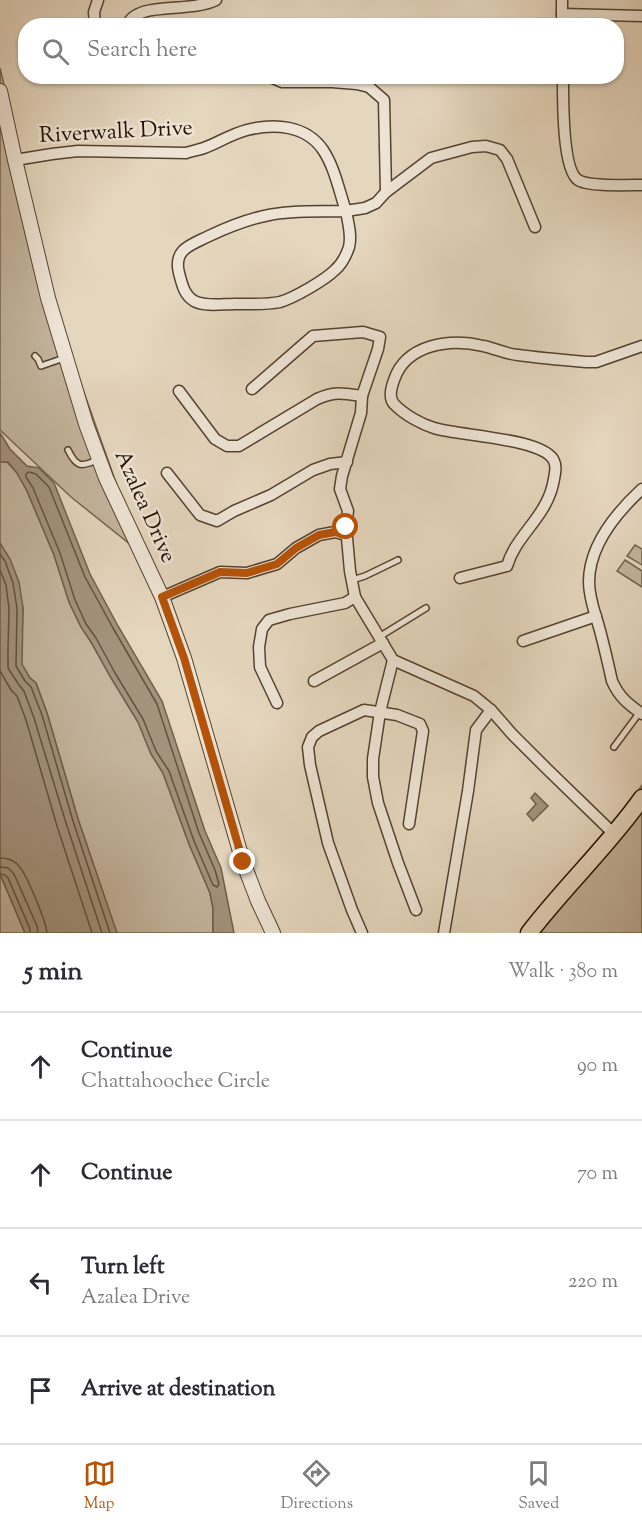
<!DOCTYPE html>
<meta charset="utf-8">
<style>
:root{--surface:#fff;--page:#f2f2f3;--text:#2b2b33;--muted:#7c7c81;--line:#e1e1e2;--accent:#b45309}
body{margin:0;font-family:"Sorts Mill Goudy",serif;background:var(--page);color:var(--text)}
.stop{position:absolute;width:18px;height:18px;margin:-14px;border:4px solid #b45309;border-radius:50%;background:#fff}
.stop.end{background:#b45309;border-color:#fff;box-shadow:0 2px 6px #0008}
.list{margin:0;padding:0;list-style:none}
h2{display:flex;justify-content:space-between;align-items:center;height:78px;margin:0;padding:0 24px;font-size:26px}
h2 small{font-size:20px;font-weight:400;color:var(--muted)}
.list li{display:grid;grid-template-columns:39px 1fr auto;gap:18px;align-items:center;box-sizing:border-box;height:108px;padding:0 24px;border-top:2px solid var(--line)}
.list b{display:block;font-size:22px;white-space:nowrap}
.list p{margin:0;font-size:20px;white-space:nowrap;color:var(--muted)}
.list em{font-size:20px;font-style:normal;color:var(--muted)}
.icon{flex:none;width:33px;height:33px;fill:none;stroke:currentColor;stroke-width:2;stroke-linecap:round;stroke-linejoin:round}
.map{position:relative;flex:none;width:642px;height:933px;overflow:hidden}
.search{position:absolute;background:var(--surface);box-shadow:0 2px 4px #0004;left:18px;right:18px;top:18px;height:66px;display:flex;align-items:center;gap:15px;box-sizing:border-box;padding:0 21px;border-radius:24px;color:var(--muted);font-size:22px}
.sheet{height:510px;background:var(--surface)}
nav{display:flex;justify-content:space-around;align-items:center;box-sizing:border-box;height:84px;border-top:2px solid var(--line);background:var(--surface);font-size:16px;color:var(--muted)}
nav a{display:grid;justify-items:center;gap:3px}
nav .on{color:var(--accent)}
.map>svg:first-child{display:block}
</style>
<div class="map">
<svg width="642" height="933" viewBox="0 0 642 933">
<rect width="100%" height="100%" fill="#e5d6be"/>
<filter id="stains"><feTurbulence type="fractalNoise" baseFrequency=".00333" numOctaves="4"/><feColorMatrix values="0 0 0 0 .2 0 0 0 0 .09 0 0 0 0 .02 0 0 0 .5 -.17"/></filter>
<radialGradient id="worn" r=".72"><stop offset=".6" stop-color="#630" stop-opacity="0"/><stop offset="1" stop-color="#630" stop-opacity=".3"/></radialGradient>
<!-- green -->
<g fill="#c4b59e" stroke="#74644f" stroke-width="1.5">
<polygon points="0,68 59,322 141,553 71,497 0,430"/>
<polygon points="0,462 7,462 17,473 27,491 54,555 69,602 81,627 91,642 110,676 138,722 151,754 163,773 189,844 210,893 213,908 213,933 117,933 114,926 78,819 47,713 36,683 30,678 21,664 23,608 0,543"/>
<polygon points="635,545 642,549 642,565 627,556"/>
<polygon points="625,560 642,571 642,587 617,571"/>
<polygon points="642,785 642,933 537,933"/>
<polygon points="0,874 25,933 0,933"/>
</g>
<!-- water -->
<g fill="#a3937d" stroke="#705f4b" stroke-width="1.5">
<polygon points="0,433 10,449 27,466 39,468 54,483 90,574 118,626 162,701 205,831 221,868 234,933 213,933 213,908 210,893 189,844 163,773 151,754 138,722 110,676 91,642 81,627 69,602 54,555 27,491 17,473 8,462 0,462"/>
<polygon points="0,543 10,559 19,582 23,608 22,664 30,678 36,683 47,713 78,819 117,933 25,933 0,874"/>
<polygon points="535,793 548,806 533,821 527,814 536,804 531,798"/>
</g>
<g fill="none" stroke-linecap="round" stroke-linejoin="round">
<!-- shore -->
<g stroke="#63523e" stroke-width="1.5">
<polygon points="29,472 36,474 49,487 85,577 113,628 157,704 199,833 215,870 219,884 217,887 213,885 194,841 169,771 156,751 143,719 115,673 96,638 86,624 75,600 60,553 33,488 26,477 26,474"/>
<polyline points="0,554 5,561 13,583 17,608 16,666 25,681 31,687 42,715 73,821 110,933"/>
<polyline points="0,570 6,585 9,609 8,649 8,668 19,685 24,691 34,718 66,823 102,933"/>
<polyline points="0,671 11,690 17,696 26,720 57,826 92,933"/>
<path d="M0,858C7,858 12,859 17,864C26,871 46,922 47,933"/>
<polyline points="0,867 8,868 14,874 37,926 38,933"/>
<polyline points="0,874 5,875 8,878 30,929 30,933"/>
</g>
<defs>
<g id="service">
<polyline points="35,356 38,359 41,366 64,358"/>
<path d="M68,450C76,466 80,468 97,460"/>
<polyline points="352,580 365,576 398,560"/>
<polyline points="379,637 426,608"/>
<polyline points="614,747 640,712"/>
</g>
<g id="minor">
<polyline points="562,0 562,26"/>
<polyline points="562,14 642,16"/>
<polyline points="95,26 94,12 98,0"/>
<path d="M127,26C136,0 188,14 216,0"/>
<polyline points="268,76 282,82 332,82 357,84 369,87 384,100 386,192"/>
<path d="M563,76C563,96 562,169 578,180C589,187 628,185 642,185"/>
<path d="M15,160L52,154L78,151L186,153C192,151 198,150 204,148C218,143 231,134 247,130C274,123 306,125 323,150C335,168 339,191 346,211L365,208L376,203L386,192L431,158L472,147L486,146L500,150L507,159L535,227"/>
<path d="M346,211C348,223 352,235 349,247C346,256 342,264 335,270C325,280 294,298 280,302C265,305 250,304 235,304C223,304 205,307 194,301C184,295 182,284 179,273C173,249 191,245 209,236C228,227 248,219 269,215C294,210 320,212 346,211Z"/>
<polyline points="252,389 313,336 363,332 380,337 378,349 362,396 361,413 342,476 340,489 348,511 346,527 350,571 355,597 393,660 474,696 491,710 512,734 547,769 614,834"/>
<path d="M179,391L215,439L227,446H239L317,399C334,391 343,393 362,396"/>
<polyline points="167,473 200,515 217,521 234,511 271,495 313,470 330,464 347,462"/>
<path d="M642,489C616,513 589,545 589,582C589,598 595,613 599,627C604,645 608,663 612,681C619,697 628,704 642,714"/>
<path d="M460,578L507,566C516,534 548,517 554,479C555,473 557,467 554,461C544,438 459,436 434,428C421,424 405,415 395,405C388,399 391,388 394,380C406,344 450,338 483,346C494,348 506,354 518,355C540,358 563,360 586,362H596L642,346"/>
<polyline points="162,597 220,572 247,573 277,564 296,548 319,535 335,532 346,535"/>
<polyline points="523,641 596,616"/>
<polyline points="393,660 380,712 373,759 373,777 378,803 398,863 416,910"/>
<polyline points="314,681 383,643"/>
<polyline points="277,703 260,667 259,647 262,629 269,620 290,614 345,603 355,597"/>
<polyline points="362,933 352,910 328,843 310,765 308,747 312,737 319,731 364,710 397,715 420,724 423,731 409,824"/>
<polyline points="444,933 468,791 476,730 491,710"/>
</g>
<polyline id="tertiary" points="0,91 15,160 48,298 86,424 106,478 162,597 184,658 243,862 258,901 273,933"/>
<path id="primary" d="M529,933C565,886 608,846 642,798"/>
</defs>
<!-- service casing -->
<use href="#service" stroke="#544330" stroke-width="8"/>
<!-- minor casing -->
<use href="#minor" stroke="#544330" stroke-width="13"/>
<!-- tertiary casing -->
<use href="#tertiary" stroke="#544330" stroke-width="16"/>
<!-- primary casing -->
<use href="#primary" stroke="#231200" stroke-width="19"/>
<!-- service -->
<use href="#service" stroke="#eee4d5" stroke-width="5"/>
<!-- minor -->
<use href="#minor" stroke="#eee4d5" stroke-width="10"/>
<!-- tertiary -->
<use href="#tertiary" stroke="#eee4d5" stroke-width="14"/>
<!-- primary -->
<use href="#primary" stroke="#e5d6be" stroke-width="16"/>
</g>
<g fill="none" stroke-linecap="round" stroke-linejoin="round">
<!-- route -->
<polyline stroke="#b45309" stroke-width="8" points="243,862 184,658 162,597 220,572 247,573 277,564 296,548 319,535 335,532 346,535 346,527"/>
</g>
<g text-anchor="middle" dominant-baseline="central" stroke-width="5" stroke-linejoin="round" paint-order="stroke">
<!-- street labels -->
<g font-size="22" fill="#231200" stroke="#eee4d5">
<text transform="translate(116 133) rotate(-3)">Riverwalk Drive</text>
<text transform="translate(144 507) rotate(66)">Azalea Drive</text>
</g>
</g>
<rect width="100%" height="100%" filter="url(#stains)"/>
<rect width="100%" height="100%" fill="url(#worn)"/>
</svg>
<div class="stop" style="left:346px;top:527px"></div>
<div class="stop end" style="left:243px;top:862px"></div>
<div class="search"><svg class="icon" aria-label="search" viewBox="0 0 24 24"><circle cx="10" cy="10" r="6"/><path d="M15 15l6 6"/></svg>Search here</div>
</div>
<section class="sheet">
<h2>5 min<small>Walk · 380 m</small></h2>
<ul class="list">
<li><svg class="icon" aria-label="ahead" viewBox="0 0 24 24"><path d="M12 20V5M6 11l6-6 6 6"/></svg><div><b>Continue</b><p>Chattahoochee Circle</p></div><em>90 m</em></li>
<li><svg class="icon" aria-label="ahead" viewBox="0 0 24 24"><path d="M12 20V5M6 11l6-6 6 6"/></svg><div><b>Continue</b></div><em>70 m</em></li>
<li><svg class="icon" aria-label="left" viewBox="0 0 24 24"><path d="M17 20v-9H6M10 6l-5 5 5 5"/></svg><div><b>Turn left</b><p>Azalea Drive</p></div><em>220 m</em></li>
<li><svg class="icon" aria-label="arrive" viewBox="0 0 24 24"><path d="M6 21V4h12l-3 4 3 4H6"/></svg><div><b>Arrive at destination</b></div></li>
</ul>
</section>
<nav>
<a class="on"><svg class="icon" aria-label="map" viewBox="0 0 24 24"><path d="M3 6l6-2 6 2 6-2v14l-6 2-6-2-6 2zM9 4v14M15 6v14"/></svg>Map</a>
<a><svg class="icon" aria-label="directions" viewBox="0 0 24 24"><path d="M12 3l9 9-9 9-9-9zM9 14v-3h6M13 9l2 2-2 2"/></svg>Directions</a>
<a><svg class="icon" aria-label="saved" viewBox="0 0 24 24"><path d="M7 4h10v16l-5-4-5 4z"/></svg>Saved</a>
</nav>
